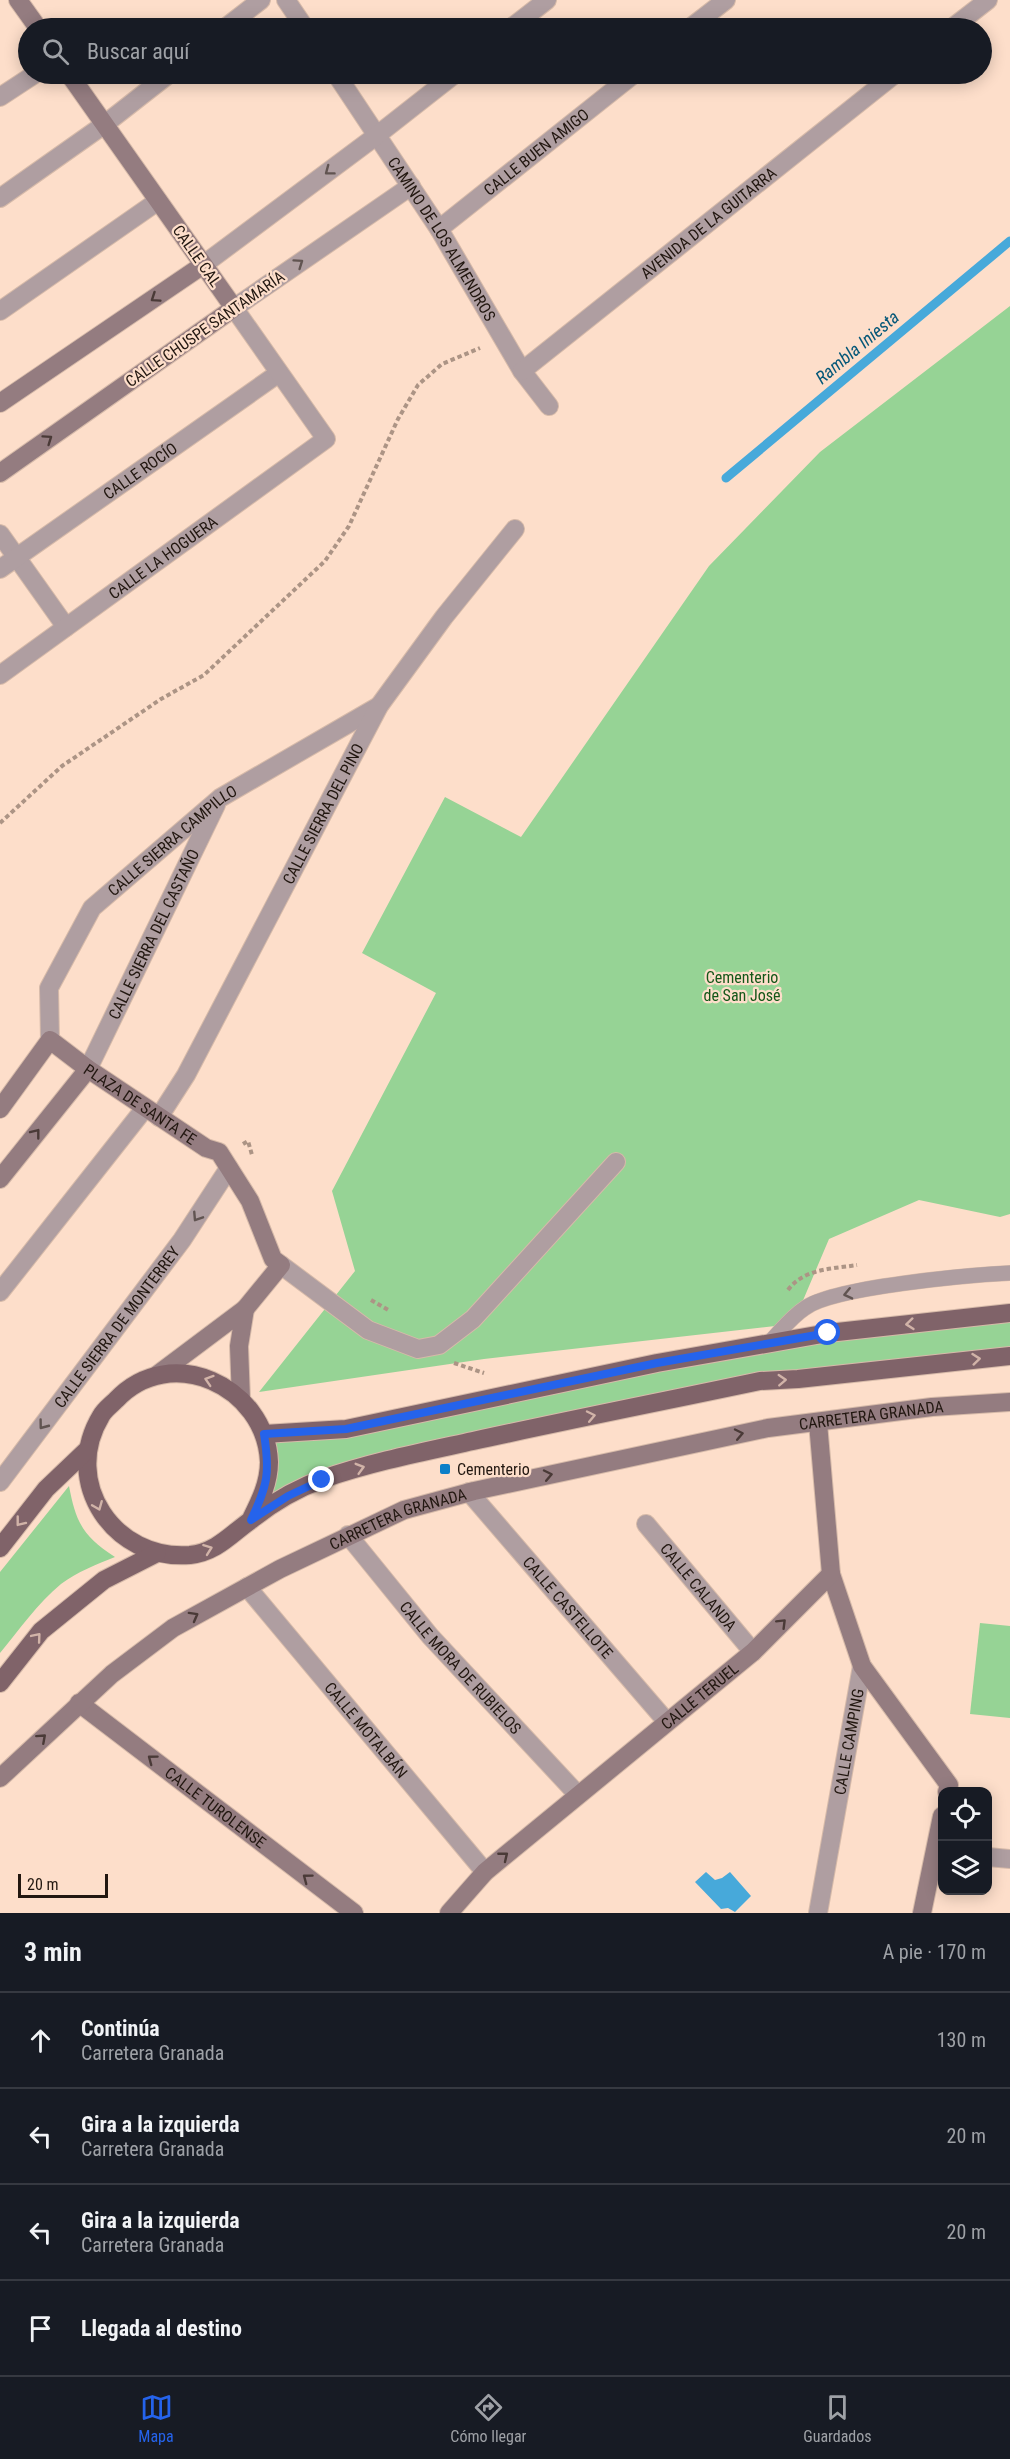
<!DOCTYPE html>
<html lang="es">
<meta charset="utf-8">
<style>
:root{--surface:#171b24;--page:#242831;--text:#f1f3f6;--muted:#9ea1a6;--line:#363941;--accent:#2563eb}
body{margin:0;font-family:"Roboto Condensed",sans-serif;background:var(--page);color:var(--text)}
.controls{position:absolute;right:18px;bottom:18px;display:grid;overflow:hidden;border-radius:12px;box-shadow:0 3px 15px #0003}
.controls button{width:54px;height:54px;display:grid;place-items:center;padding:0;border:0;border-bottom:2px solid var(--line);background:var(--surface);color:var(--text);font:30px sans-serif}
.scale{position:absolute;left:18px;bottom:15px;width:90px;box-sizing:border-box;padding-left:6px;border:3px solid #221710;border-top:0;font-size:16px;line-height:21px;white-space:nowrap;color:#221710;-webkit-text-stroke:4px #fddeca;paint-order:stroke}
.stop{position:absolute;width:18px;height:18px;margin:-14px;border:4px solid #2563eb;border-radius:50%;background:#fff}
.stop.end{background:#2563eb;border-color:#fff;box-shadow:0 2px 6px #0008}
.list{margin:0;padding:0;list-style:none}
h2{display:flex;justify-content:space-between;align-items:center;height:78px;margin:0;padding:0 24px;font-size:26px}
h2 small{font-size:20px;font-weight:400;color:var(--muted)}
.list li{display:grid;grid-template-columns:39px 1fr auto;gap:18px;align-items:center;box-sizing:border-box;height:96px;padding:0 24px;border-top:2px solid var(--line)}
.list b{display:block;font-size:22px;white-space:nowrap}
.list p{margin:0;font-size:20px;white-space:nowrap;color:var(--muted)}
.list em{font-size:20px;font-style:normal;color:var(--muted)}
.icon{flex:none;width:33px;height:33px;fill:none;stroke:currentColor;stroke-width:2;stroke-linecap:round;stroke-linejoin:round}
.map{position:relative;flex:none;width:1010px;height:1913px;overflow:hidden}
.search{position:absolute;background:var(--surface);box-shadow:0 3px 15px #0003;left:18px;right:18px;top:18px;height:66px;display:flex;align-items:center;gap:15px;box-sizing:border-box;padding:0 21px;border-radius:33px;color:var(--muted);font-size:22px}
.sheet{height:462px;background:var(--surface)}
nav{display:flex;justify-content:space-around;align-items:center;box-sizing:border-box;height:84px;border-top:2px solid var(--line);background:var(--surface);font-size:16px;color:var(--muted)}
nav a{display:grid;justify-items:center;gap:3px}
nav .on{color:var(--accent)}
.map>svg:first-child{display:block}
</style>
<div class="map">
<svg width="1010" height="1913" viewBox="0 0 1010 1913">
<rect width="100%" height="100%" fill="#fddeca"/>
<!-- green -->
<g fill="#96d395">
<polygon points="1010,306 1010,1214 1000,1217 919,1200 829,1239 793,1324 484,1359 259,1392 355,1271 332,1191 436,993 362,953 445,797 521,837 709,566 820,452"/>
<polygon points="1010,1313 1010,1356 798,1379 343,1473 251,1519 264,1493 264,1434 346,1429 657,1363"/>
<path d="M69,1486C76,1523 83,1536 115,1557C97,1564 77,1572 61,1584C38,1603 19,1630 0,1653V1572Z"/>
<polygon points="980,1623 1010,1626 1010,1718 970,1714"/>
</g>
<!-- water -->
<polygon fill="#47a9da" points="706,1872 715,1880 722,1878 730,1872 751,1896 735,1912 728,1908 721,1909 695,1882"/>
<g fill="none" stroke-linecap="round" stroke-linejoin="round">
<!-- stream -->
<polyline stroke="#47a9da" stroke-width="9" points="726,478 1010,241"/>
<defs>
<path id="lane" d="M768,1344C780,1332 791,1317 805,1308C833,1287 970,1275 1010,1273"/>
<g id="street">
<polyline points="286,0 305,28"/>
<polyline points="225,28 261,0"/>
<polyline points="511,28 547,0"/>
<polyline points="690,28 726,0"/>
<polyline points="952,28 988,0"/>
<path id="s1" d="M336,74L439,229L522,371L549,406"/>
<polyline points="0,97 35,74"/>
<polyline points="0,198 105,124 169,74"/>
<path id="s2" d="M439,229L634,74"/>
<polyline points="203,265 376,136 455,74"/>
<polyline points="0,311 158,201"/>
<path id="s3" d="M522,371L895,74"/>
<polyline points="0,534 66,627"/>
<path id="s4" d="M0,569L279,373"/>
<path id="s5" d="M0,675L326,439L234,308L411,186"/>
<path id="s6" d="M50,1040L49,988L92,908L220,798L379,706"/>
<path id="s7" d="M88,1069L216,805"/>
<path id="s8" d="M159,1117L186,1075L379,706L444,617L515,529"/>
<polyline points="281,1265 368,1330 418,1349 439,1345 473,1319 616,1162"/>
<polyline points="0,1292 145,1108"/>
<path id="s9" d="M0,1482L182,1240L229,1168"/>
<path id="s10" d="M469,1492L667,1722"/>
<path id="s11" d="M646,1524L753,1652"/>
<path id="s12" d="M348,1535L430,1636L578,1795"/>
<path id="s13" d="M247,1587L485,1872"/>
<polyline points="988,1857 1010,1859"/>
<path id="s14" d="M818,1913L862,1666"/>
</g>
<g id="secondary">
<polyline points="18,0 38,28"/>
<polyline points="0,403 203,265"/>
<polyline points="0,473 234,308 69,74"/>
<path id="s15" d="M0,1109L50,1040L88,1069L206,1148L219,1152L250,1201L273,1259L281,1265L245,1309"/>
<polyline points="0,1179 88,1069"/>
<polyline points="157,1375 245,1309 239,1346 241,1399"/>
<polyline points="818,1423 831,1574 862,1666 949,1785 947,1792"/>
<path id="s16" d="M79,1703L354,1913"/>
<path id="s17" d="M0,1778L112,1674L173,1628L280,1569L404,1510L474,1491L768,1428L932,1407L1010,1402"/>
<path id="s18" d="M449,1913L485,1872L753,1652L831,1574"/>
<polyline points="922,1913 942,1816"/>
</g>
<g id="primary">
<polyline points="264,1434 346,1429 657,1363 828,1333 1010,1313"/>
<path d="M251,1519C260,1501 269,1483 269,1462C266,1386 170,1342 116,1400C111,1405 104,1410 101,1416C61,1482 114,1561 190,1555C217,1552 231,1534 251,1520C272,1503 298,1488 323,1479C372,1462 423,1452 473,1441C569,1420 665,1401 760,1381L798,1379L1010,1356"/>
<polyline points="0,1548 46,1489 88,1449"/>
<polyline points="0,1683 41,1631 104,1580 157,1553"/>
</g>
</defs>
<!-- lane casing -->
<use href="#lane" stroke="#d6baa9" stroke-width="16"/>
<!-- street casing -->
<use href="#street" stroke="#d6baa9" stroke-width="20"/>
<!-- secondary casing -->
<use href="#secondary" stroke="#d6baa9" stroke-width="20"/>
<!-- primary casing -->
<use href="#primary" stroke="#d6baa9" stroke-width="20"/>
<!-- path -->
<g stroke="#ac9485" stroke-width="4" stroke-dasharray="4.5 3" stroke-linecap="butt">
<polyline points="0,823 62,766 161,699 204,675 325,561 349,526 398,419 418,385 442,364 480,348"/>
<polyline points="243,1144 248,1141 252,1155"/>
<path d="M788,1290C804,1268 833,1269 857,1265"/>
<polyline points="371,1300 390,1311"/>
<polyline points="454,1363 484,1373"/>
</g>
<!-- lane -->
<use href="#lane" stroke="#af9ea1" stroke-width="15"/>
<!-- street -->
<use href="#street" stroke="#af9ea1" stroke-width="18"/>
<!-- secondary -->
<use href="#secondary" stroke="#947c80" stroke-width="18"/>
<!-- primary -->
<use href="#primary" stroke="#806369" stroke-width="18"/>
</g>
<!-- one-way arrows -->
<defs><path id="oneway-chevron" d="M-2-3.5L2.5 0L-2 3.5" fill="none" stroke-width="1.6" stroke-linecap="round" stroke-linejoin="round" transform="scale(1.5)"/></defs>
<g stroke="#615451">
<use href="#oneway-chevron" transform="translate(329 171) rotate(143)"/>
<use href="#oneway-chevron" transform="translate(299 263) rotate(-35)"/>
<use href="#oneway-chevron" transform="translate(197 1217) rotate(123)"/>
<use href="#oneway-chevron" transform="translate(848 1294) rotate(167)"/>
<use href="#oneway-chevron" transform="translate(43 1425) rotate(127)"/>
</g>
<g stroke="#4a3a37">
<use href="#oneway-chevron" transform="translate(155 298) rotate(146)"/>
<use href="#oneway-chevron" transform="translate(48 439) rotate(-35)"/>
<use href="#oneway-chevron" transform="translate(36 1133) rotate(-52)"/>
<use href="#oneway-chevron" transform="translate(739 1434) rotate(-12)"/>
<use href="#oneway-chevron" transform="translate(548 1475) rotate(-12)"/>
<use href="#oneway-chevron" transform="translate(194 1616) rotate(-29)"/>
<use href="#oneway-chevron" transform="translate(782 1623) rotate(-45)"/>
<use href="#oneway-chevron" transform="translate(42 1738) rotate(-42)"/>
<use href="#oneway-chevron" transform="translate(152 1759) rotate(-143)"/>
<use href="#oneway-chevron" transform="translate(504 1856) rotate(-39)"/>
<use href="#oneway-chevron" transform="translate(307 1878) rotate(-143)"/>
</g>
<g stroke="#d1b3a8">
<use href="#oneway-chevron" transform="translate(910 1324) rotate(174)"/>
<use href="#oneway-chevron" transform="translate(976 1359) rotate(-6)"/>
<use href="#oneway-chevron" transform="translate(209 1380) rotate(-162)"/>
<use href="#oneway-chevron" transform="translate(782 1380) rotate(-3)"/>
<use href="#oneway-chevron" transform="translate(591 1416) rotate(-12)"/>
<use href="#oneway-chevron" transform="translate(360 1468) rotate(-16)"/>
<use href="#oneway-chevron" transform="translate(98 1506) rotate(68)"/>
<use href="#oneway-chevron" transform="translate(20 1522) rotate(128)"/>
<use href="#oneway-chevron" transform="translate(208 1549) rotate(-20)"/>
<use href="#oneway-chevron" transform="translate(37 1637) rotate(-50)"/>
</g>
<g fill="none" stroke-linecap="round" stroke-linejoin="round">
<!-- route -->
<path stroke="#2563eb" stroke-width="8" d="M322,1480L288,1496L251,1520C268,1485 270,1472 264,1434L346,1429L657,1363L828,1333"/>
</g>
<!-- markers -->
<rect fill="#0c7fc8" stroke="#fddeca" stroke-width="2" x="439" y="1463" width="12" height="12" rx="3"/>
<g text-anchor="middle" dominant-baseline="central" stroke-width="4.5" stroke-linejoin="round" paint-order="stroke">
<!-- street labels -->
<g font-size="16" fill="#221710" stroke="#fddeca">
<text stroke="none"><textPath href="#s2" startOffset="124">CALLE BUEN AMIGO</textPath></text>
<text stroke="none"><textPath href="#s3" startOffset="238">AVENIDA DE LA GUITARRA</textPath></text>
<text stroke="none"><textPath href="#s1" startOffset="196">CAMINO DE LOS ALMENDROS</textPath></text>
<text transform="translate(197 256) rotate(55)">CALLE CAL</text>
<text transform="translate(205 329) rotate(-35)">CALLE CHUSPE SANTAMARÍA</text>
<text stroke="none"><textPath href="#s4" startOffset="171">CALLE ROCÍO</textPath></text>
<text stroke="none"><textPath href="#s5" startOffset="201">CALLE LA HOGUERA</textPath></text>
<text stroke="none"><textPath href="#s8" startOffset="345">CALLE SIERRA DEL PINO</textPath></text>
<text stroke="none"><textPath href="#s6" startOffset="248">CALLE SIERRA CAMPILLO</textPath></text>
<text stroke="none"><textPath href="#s7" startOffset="150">CALLE SIERRA DEL CASTAÑO</textPath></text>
<text stroke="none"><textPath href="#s15" startOffset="196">PLAZA DE SANTA FE</textPath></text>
<text stroke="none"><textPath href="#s9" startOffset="194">CALLE SIERRA DE MONTERREY</textPath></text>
<text stroke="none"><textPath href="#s17" startOffset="966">CARRETERA GRANADA</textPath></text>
<text stroke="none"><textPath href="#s17" startOffset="480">CARRETERA GRANADA</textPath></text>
<text stroke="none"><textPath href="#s11" startOffset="82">CALLE CALANDA</textPath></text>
<text stroke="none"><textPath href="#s10" startOffset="152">CALLE CASTELLOTE</textPath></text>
<text stroke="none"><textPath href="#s12" startOffset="174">CALLE MORA DE RUBIELOS</textPath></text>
<text stroke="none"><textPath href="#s18" startOffset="332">CALLE TERUEL</textPath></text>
<text stroke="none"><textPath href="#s13" startOffset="186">CALLE MOTALBÁN</textPath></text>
<text stroke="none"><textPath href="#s14" startOffset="174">CALLE CAMPING</textPath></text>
<text stroke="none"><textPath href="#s16" startOffset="172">CALLE TUROLENSE</textPath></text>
</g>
<!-- park labels -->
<g font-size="16" fill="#135718" stroke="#fddeca">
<text x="742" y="977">Cementerio<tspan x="742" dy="18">de San José</tspan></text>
</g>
<!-- poi labels -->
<g font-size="16" fill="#221710" stroke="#fddeca" text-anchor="start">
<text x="457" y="1469">Cementerio</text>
</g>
<!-- water labels -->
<g font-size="18" font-style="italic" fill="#055778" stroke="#fddeca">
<text transform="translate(857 347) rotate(-40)">Rambla Iniesta</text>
</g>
</g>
</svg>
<div class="controls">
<button><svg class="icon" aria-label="locate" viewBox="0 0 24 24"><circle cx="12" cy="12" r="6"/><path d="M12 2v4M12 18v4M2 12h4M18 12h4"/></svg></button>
<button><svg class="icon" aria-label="layers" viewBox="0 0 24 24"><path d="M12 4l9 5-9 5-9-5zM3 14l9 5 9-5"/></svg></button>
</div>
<div class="scale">20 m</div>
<div class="stop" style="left:828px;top:1333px"></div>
<div class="stop end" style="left:322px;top:1480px"></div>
<div class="search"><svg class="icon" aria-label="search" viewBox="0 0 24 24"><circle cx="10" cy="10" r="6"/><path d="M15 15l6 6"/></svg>Buscar aquí</div>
</div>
<section class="sheet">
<h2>3 min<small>A pie · 170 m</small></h2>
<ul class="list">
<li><svg class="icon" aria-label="ahead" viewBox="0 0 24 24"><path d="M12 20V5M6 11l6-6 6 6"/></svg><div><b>Continúa</b><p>Carretera Granada</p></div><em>130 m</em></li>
<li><svg class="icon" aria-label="left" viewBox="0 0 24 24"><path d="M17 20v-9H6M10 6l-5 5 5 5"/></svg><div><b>Gira a la izquierda</b><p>Carretera Granada</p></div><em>20 m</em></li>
<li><svg class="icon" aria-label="left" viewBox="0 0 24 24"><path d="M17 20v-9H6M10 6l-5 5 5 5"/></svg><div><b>Gira a la izquierda</b><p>Carretera Granada</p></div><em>20 m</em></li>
<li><svg class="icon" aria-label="arrive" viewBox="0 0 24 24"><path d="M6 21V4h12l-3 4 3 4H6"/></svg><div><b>Llegada al destino</b></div></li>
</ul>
</section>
<nav>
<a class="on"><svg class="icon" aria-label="map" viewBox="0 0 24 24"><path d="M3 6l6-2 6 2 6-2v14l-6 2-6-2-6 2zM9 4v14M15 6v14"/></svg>Mapa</a>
<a><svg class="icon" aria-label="directions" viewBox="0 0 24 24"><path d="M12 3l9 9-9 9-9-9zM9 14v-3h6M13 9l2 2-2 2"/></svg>Cómo llegar</a>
<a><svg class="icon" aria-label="saved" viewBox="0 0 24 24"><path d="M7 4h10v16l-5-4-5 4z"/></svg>Guardados</a>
</nav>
